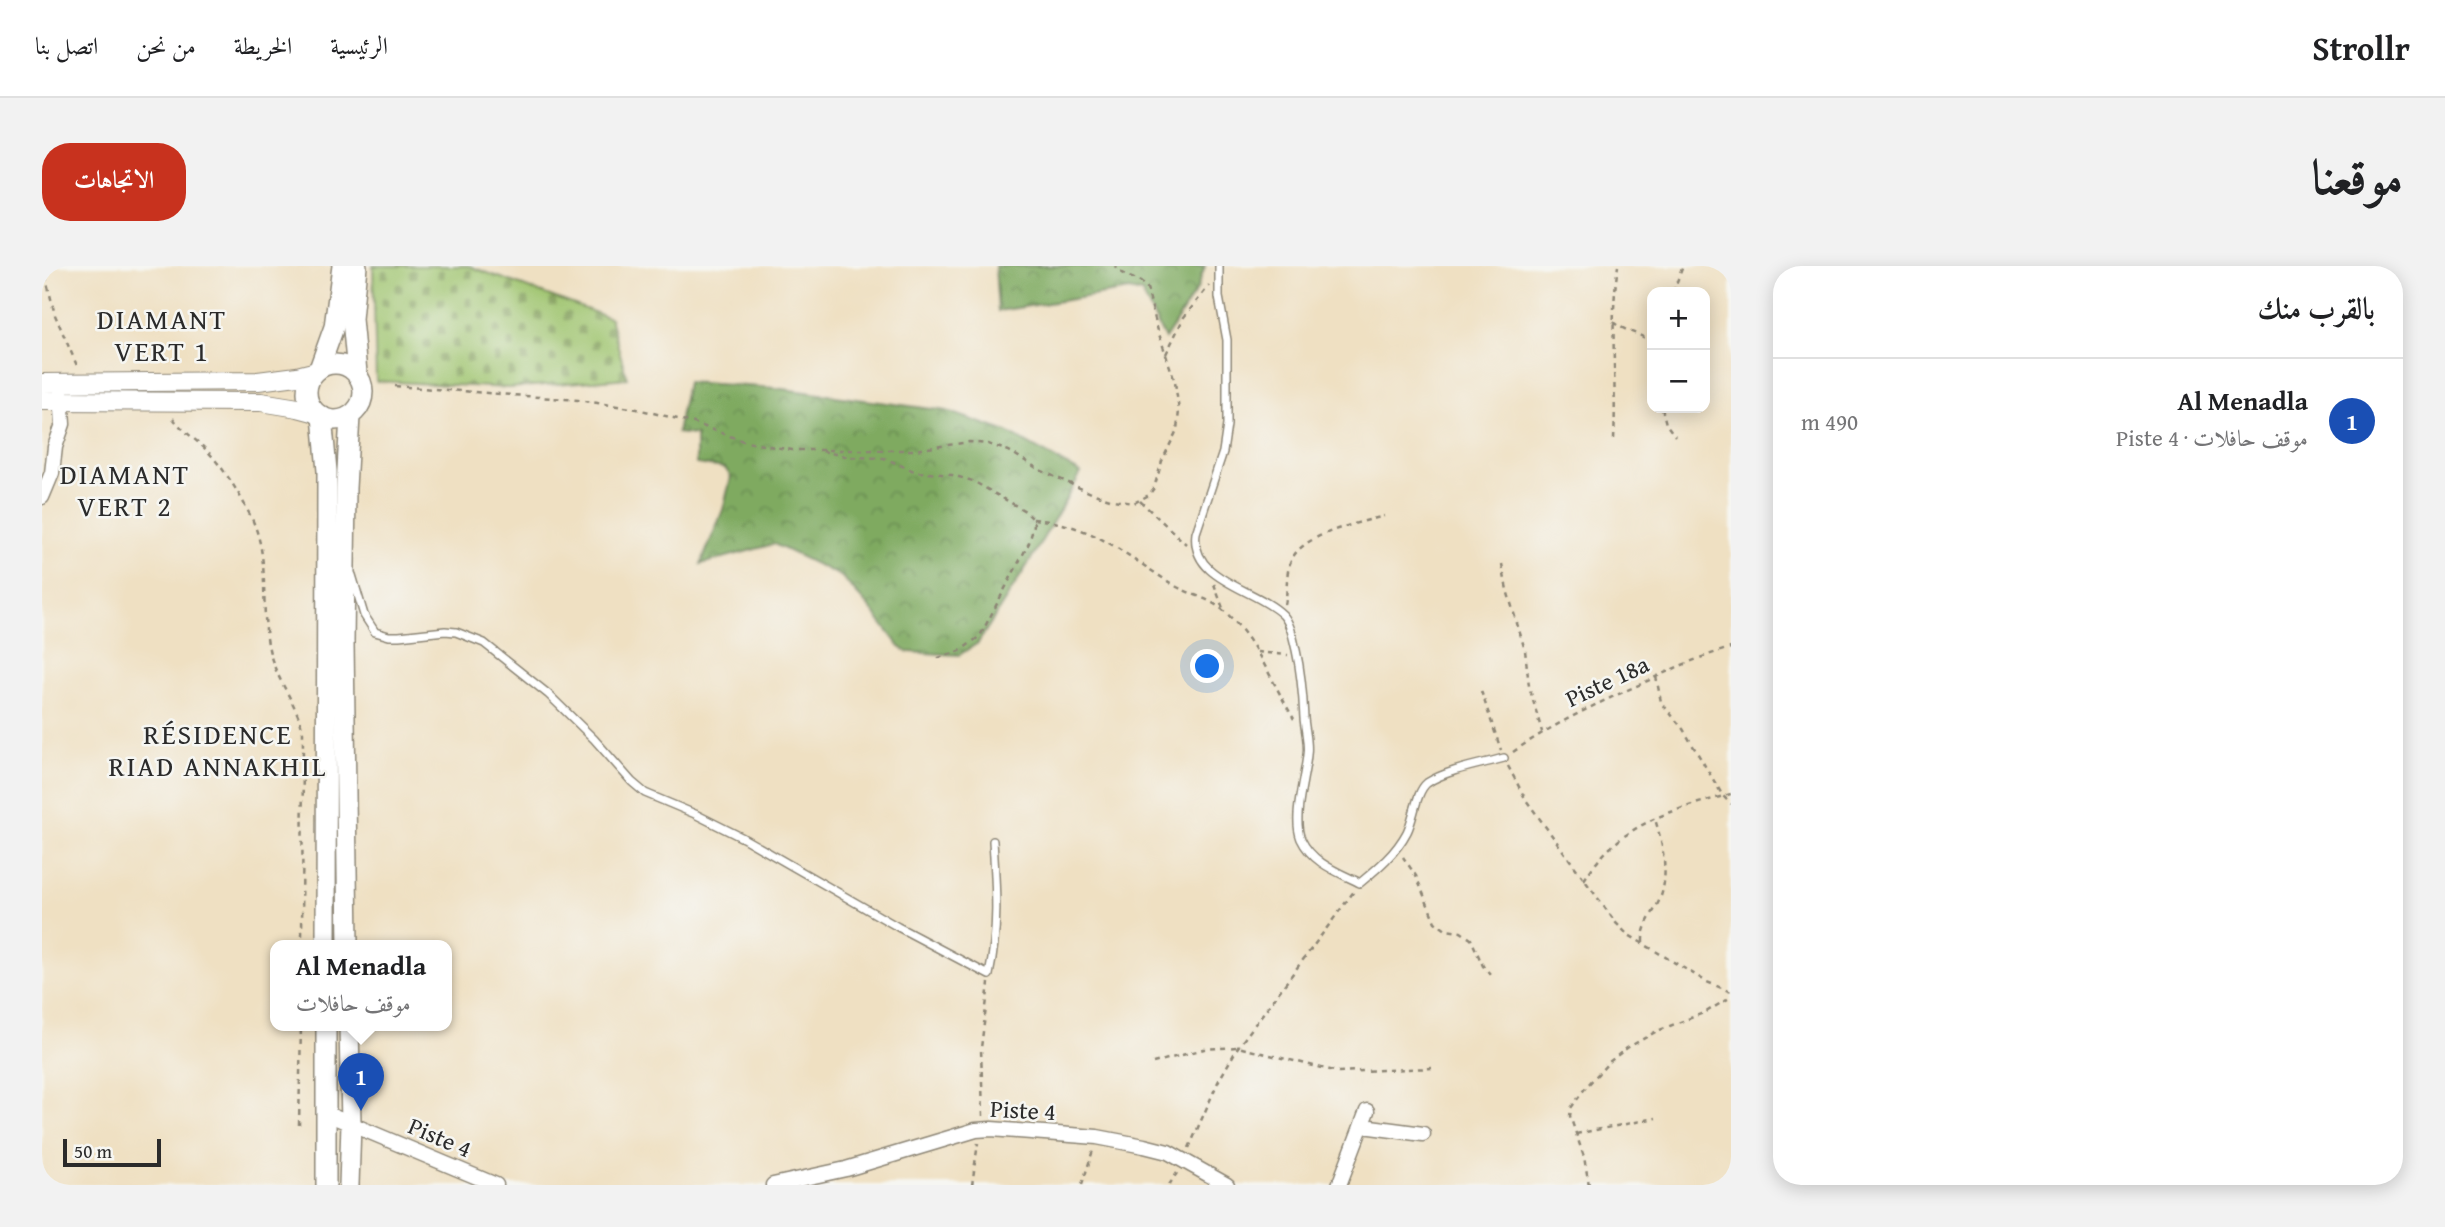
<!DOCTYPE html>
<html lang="ar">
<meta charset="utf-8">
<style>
:root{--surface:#fff;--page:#f2f2f2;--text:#202124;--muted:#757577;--line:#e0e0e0;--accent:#c8321e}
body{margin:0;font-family:"Gentium Book Plus",Amiri,serif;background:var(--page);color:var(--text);direction:rtl}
.controls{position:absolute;right:21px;top:21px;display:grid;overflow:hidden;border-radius:14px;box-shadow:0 4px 18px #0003}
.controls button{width:63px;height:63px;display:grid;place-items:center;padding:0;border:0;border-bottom:2px solid var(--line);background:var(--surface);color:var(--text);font:35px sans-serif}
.scale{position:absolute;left:21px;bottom:18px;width:98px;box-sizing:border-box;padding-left:7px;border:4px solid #2b2b2b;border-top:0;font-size:19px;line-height:24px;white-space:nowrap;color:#2b2b2b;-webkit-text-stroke:5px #f6f6f2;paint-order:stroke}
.you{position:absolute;left:1166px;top:401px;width:24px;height:24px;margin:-18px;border:5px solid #fff;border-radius:50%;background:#1a73e8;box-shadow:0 0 0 10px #1a73e833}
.badge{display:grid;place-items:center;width:46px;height:46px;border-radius:50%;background:var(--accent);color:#fff;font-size:23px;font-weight:700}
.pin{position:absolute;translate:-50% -58px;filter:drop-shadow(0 2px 4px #0008)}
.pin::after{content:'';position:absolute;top:37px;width:24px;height:21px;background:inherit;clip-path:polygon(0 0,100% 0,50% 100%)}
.popup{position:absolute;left:228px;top:674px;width:182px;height:91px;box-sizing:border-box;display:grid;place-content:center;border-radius:14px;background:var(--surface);filter:drop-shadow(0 2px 5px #0005);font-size:23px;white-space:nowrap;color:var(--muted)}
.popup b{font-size:26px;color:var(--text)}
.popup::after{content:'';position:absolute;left:50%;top:100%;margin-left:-14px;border:14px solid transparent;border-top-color:var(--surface)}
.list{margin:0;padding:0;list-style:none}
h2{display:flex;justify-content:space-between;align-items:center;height:91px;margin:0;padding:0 28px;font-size:30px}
h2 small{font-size:23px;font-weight:400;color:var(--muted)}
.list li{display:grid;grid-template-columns:46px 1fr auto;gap:21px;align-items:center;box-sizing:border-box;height:126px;padding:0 28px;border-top:2px solid var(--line)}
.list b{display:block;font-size:26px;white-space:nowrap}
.list p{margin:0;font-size:23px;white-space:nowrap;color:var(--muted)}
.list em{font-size:23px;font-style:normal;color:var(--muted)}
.map{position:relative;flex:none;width:1689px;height:919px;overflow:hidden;direction:ltr;border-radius:28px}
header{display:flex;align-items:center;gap:42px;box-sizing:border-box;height:98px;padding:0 35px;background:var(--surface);border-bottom:2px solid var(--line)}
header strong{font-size:33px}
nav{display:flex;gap:38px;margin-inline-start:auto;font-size:24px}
.intro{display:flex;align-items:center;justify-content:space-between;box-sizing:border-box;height:168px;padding:0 42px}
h1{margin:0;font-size:49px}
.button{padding:18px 32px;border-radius:28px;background:var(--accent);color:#fff;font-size:24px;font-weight:700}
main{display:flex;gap:42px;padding:0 42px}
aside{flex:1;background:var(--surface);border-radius:28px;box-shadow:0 4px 18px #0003}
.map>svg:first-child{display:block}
</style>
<header>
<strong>Strollr</strong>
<nav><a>الرئيسية</a><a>الخريطة</a><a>من نحن</a><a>اتصل بنا</a></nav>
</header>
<div class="intro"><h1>موقعنا</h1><a class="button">الاتجاهات</a></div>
<main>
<aside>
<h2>بالقرب منك<small></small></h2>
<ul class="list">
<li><span class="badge" style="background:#1a4fb4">1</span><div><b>Al Menadla</b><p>موقف حافلات · Piste 4</p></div><em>490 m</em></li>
</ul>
</aside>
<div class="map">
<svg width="1689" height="919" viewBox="0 0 1689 919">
<defs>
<pattern id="forest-crowns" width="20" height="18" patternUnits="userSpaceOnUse" patternTransform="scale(1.75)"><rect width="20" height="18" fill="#7faa61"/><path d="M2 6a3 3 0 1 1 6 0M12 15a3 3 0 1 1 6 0" fill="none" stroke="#688b50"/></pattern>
<pattern id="cemetery-stones" width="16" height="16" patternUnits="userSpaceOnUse" patternTransform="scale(1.75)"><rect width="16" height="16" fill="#9fc46e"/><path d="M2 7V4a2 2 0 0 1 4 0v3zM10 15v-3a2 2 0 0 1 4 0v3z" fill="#829f5b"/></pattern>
</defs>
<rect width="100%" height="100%" fill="#f6f6f2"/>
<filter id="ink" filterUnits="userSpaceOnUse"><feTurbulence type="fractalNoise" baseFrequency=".0143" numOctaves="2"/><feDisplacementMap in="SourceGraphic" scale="14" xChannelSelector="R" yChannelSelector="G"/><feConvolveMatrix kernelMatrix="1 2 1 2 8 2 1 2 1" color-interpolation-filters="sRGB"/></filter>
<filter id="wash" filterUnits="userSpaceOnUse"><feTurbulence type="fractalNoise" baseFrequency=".00686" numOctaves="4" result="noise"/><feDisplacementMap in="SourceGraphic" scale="28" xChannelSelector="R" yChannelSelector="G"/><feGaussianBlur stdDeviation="1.57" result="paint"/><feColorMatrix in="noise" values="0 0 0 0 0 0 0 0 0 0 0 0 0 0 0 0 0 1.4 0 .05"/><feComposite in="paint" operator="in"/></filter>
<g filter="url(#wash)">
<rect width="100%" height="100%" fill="#efe0c2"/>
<!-- forest -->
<g fill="url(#forest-crowns)" stroke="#556a46" stroke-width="2">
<polygon points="953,0 1163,0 1155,23 1123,73 1100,27 1087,24 956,45"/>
<polygon points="645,116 733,122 905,145 965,166 1039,207 988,295 936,377 917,389 866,386 858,381 828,342 799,310 732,278 659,298 681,244 689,211 683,202 654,198 654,169 635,167"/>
</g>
<!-- cemetery -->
<polygon fill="url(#cemetery-stones)" stroke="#65784c" stroke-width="2" points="331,0 427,0 568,52 585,112 467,122 334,115"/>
</g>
<g filter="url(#ink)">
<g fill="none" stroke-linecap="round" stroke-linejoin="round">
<defs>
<g id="service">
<path d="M1177,0V31L1185,74V159L1181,186L1154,267C1148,315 1214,322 1241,349C1249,358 1251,372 1254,384C1259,406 1261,429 1262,452C1263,465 1267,477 1265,489C1263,512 1250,552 1259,573C1270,597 1296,606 1318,617C1336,602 1354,587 1365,566C1372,552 1374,526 1385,517C1404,504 1440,498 1462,492"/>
<path d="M310,309L322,349L333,366L347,370H357L403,365L414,366L442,377L506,428L552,473L590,516L603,527L653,548L701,572L856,661L947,709C957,663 954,622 951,575"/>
</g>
<g id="minor">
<polyline points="0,231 10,207 13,181 21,158 19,126"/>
<polyline points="285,848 454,919"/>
<polyline points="1321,860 1381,868"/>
<polyline points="731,919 804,903 934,864 949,863 1055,871 1102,880 1126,886 1185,919"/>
<polyline points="1297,919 1325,845"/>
</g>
<g id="tertiary">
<polyline points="0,117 216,115 255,110 275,105"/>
<polyline points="0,135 219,136 256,142 275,147"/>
</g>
<g id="secondary">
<circle cx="293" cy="126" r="28"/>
<polyline points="277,103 292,61 300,0"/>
<polyline points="315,107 310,53 315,0"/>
<polyline points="280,150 285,205 284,679"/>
<polyline points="306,679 302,377 304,222 308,150"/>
<polyline points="284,759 284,919"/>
<polyline points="307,919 309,858 307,759"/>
</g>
</defs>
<!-- service casing -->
<use href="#service" stroke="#8d8676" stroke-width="10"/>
<!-- minor casing -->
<use href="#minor" stroke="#8d8676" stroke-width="17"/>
<!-- tertiary casing -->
<use href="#tertiary" stroke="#8d8676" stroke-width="20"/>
<!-- secondary casing -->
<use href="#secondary" stroke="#8d8676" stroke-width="22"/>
<!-- path -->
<g stroke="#8d8676" stroke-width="2.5" stroke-dasharray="5 5" stroke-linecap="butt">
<polyline points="1,0 13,49 36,102"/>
<polyline points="1631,26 1641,0"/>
<path d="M1571,56C1583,66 1599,67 1610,77"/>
<polyline points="1124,88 1142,51 1167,20"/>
<path d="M353,120L536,134L595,143L652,157L704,176L750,184H872L927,176L946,178L967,185L998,204L1049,227L1071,234L1092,237L1107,229L1112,222L1120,195L1135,164L1137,145L1133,116L1116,65L1105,22C1095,10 1081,13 1073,0"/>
<polyline points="1620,142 1624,158 1633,170"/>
<path d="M131,152C142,167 157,175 169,189C184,206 197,227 207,247C230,289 217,338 227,383C233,413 255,436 261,466L260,679"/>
<path d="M1572,173C1575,115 1567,57 1576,0"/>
<polyline points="780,185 807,191 842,192 874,206 910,209 931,215 983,245 991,253 992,259 987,277 938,370 918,385 893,393"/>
<polyline points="1098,235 1144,278"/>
<path d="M991,253C1055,259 1082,289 1135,321C1150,329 1169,333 1182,345C1214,373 1230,417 1252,453"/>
<polyline points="1460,298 1465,324 1483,384 1487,420 1500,466"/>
<polyline points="1172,318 1182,345"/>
<path d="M1243,339C1246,325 1243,308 1249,295C1259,268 1317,257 1342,250"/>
<polyline points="1215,386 1246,389"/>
<polyline points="1614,410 1619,436 1641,463 1681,530 1689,538"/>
<polyline points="1439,425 1459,484"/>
<path d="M1471,486C1511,458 1554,438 1599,418C1628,404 1658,390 1689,382"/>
<polyline points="1466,500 1484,534 1574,657 1585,668 1665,716 1689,726"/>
<polyline points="1361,591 1374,610 1393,656 1404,664 1419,666 1429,673 1441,700 1450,710"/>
<path d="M1542,614C1578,557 1627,545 1689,528"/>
<path d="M1601,676C1600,658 1613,647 1619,630C1627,606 1620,576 1613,553"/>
<polyline points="1111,797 1162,783 1196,781 1296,806 1390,802"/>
<polyline points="941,850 939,782 947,717"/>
<polyline points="257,859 259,759"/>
<polyline points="1534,868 1614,852"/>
<polyline points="1147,882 1176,816 1196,781 1313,624"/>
<polyline points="930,919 936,877"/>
<polyline points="1040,919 1051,884"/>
<polyline points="1127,919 1135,907"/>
<polyline points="1547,919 1542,891 1528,850 1529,842 1544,821 1567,796 1585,782 1615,765 1664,746 1689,731"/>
</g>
<!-- service -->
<use href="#service" stroke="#fff" stroke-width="7"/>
<!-- minor -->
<use href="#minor" stroke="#fff" stroke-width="14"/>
<!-- tertiary -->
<use href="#tertiary" stroke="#fff" stroke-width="18"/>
<!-- secondary -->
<use href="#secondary" stroke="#fff" stroke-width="19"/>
</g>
</g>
<g text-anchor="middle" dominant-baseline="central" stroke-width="5" stroke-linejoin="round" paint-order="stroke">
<!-- street labels -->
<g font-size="24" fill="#2b2b2b" stroke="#f6f6f2">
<text transform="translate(1565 415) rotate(-25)">Piste 18a</text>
<text transform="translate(981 844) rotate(3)">Piste 4</text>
<text transform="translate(398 871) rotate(23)">Piste 4</text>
</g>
<!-- quarter labels -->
<g font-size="28" letter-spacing="2" fill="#2b2b2b" stroke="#f6f6f2">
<text x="120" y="52">DIAMANT<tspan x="120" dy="32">VERT 1</tspan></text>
<text x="83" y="207">DIAMANT<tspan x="83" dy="32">VERT 2</tspan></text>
<text x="176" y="467">RÉSIDENCE<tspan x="176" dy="32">RIAD ANNAKHIL</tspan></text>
</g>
</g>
</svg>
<div class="controls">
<button>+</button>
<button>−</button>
</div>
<div class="scale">50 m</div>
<div class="you"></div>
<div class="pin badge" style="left:319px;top:845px;background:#1a4fb4">1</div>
<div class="popup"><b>Al Menadla</b>موقف حافلات</div>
</div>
</main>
